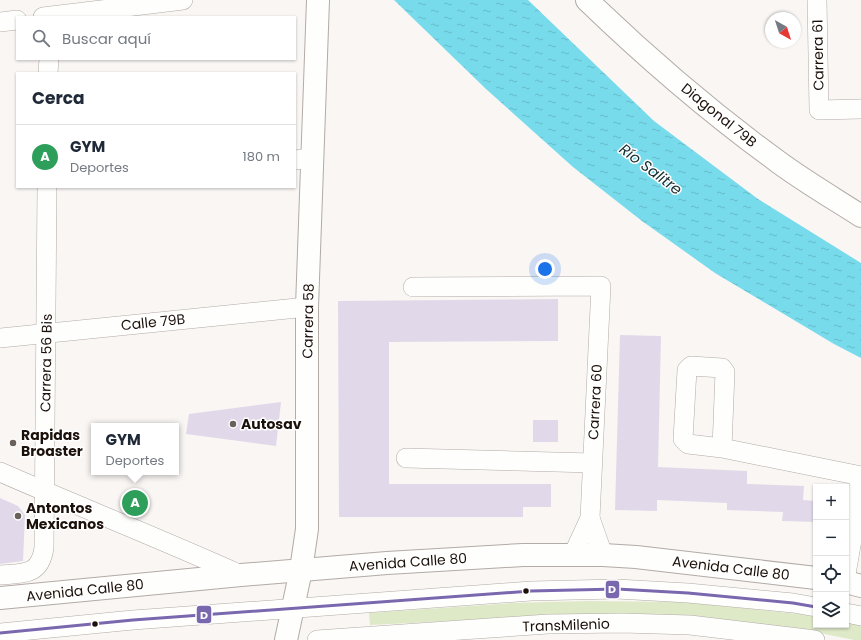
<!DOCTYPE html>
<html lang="es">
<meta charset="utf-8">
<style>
:root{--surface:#fff;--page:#f2f2f3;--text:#1f2937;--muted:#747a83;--line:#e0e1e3;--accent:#69615c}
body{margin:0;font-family:Poppins,sans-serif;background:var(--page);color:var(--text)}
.controls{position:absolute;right:12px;bottom:12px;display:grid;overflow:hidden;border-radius:0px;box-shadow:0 1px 3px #0004}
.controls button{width:36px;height:36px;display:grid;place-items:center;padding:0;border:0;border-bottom:1px solid var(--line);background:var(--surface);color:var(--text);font:20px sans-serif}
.compass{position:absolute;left:765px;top:12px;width:36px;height:36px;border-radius:50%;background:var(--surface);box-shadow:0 1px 3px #0004;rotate:141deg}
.you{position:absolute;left:545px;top:269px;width:14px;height:14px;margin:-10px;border:3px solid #fff;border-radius:50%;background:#1a73e8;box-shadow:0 0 0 6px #1a73e833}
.badge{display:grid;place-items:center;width:26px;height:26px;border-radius:50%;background:var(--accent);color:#fff;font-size:13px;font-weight:700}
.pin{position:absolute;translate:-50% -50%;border:2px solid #fff;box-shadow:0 1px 4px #0006}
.popup{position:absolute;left:91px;top:423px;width:88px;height:52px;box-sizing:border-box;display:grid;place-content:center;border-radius:0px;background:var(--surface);filter:drop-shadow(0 1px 3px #0005);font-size:13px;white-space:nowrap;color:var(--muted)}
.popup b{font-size:15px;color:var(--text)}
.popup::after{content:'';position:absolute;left:50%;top:100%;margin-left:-8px;border:8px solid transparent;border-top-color:var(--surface)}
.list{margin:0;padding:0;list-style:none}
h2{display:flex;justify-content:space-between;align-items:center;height:52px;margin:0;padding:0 16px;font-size:17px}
h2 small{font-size:13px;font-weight:400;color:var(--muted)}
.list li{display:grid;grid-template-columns:26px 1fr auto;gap:12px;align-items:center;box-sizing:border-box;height:64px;padding:0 16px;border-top:1px solid var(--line)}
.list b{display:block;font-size:15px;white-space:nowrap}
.list p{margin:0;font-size:13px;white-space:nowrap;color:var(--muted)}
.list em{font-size:13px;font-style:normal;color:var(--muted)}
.icon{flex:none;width:22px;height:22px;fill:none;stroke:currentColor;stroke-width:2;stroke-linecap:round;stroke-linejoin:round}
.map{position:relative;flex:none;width:861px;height:640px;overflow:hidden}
.search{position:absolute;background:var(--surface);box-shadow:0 1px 3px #0004;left:16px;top:16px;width:280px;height:44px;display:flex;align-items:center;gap:10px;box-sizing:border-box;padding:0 14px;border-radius:0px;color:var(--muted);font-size:15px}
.panel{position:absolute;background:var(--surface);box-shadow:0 1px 3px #0004;left:16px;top:72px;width:280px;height:116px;border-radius:0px}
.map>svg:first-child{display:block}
</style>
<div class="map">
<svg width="861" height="640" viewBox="0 0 861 640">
<defs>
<pattern id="water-ripples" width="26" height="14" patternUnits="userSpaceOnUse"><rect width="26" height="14" fill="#77dbec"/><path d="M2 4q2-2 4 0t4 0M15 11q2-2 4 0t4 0" fill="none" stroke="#66bbc9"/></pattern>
</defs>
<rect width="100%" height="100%" fill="#f9f6f4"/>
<!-- green -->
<polygon fill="#dee9c7" points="587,601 684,602 799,614 816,617 816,625 846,625 846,622 861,625 861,640 854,640 800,629 510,618 370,625 369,613 512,603"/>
<!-- water -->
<polygon fill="url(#water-ripples)" points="394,0 528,0 654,121 758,199 861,263 861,358 834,344 715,273 642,221 573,167 486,89"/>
<!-- building -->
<g fill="#e1d9e9">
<polygon points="558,299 558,341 389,342 389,484 551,484 551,507 523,507 523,517 339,517 338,301"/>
<polygon points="620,335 661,336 658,467 747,471 747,484 804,486 803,500 816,501 816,522 782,521 783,512 727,510 727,503 657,500 657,511 615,510"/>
<polygon points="281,402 276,446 186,434 189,414"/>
<rect x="533" y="420" width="25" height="22"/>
<polygon points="0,498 18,506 25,515 23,561 0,564"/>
</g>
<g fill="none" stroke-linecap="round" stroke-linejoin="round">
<defs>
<g id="minor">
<polyline points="817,0 819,110 861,109"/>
<polyline points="43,17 183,0"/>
<polyline points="0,22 17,20"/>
<polyline points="48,73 49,59"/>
<polyline points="295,160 312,158"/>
<polyline points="413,287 601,286 590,518 573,555"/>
<polyline points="0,338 307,307"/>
<polyline points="722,448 725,372 722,368 691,366 687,370 683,439 688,444 722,448 861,476"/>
<polyline points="406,458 592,463"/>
<path d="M0,472C80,507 161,539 241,575"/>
<polyline points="590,518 603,555"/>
<polyline points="846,574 853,534 860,476"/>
<path d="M0,575C23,573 40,576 44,548L47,187"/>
<polyline points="846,613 861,616"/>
<polyline points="0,633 133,620 531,591 617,589 688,593 793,603 816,607"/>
<polyline points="317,640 548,624 622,623 690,625 815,640"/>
</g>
<g id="major">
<path d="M587,0C647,58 710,112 777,161C804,181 833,198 861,216"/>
<polyline points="286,640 301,570 307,529 307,307 318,0"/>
</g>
<g id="highway">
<polyline points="846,582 861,586"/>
<polyline points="0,598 241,575 387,563 523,555 603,555 636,557 816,578"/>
</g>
</defs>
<!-- minor casing -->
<use href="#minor" stroke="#b2aba6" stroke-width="20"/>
<!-- major casing -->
<use href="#major" stroke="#b2aba6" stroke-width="24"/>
<!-- highway casing -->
<use href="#highway" stroke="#b2aba6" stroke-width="24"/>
<!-- minor -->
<use href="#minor" stroke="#fefefd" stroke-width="19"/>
<!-- major -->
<use href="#major" stroke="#fefefd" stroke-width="22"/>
<!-- highway -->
<use href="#highway" stroke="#fefefd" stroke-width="22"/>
<defs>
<polyline id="bus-1" points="0,633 133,620 531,591 617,589 688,593 793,603 816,607"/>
</defs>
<!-- bus-1 casing -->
<use href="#bus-1" stroke="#fff" stroke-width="6"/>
<!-- bus-1 -->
<use href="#bus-1" stroke="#7968ae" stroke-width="3"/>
</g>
<!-- markers -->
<g fill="#69615c" stroke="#fff" stroke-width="1.5">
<circle cx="233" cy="424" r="4"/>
<circle cx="13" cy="443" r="4"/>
<circle cx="18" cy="516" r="4"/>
</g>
<g fill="#1c110a" stroke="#fff" stroke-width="1.5">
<circle cx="526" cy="591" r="3.5"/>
<circle cx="95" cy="624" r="3.5"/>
</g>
<g text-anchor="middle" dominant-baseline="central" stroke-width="3" stroke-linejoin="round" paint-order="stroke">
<!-- street labels -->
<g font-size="14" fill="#1c110a" stroke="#fff">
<text transform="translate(818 55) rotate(-91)">Carrera 61</text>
<text transform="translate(719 115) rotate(39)">Diagonal 79B</text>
<text transform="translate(308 321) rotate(-89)">Carrera 58</text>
<text transform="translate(153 322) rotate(-6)">Calle 79B</text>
<text transform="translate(46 363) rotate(-89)">Carrera 56 Bis</text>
<text transform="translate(595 402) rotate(-87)">Carrera 60</text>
<text transform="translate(408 562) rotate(-4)">Avenida Calle 80</text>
<text transform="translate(731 568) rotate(7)">Avenida Calle 80</text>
<text transform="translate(85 590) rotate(-6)">Avenida Calle 80</text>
<text transform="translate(566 625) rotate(-2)">TransMilenio</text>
</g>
<!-- poi labels -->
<g font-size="14" font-weight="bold" fill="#1c110a" stroke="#fff" text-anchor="start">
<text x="241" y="424">Autosav</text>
<text x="21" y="435">Rapidas<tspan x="21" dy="16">Broaster</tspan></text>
<text x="26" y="508">Antontos<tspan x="26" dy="16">Mexicanos</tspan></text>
</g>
<!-- water labels -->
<g font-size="15" font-style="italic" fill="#162d32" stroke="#fff">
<text transform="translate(651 169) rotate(37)">Río Salitre</text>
</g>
</g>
<g stroke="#fff" stroke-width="1.5">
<rect x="605" y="580" width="15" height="19" rx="4" fill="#7968ae"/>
<rect x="196" y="605" width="16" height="19" rx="4" fill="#7968ae"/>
</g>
<g font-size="11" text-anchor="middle" font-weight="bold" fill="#fff">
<text x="612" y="593">D</text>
<text x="204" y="619">D</text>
</g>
</svg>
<div class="controls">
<button>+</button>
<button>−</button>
<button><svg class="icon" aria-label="locate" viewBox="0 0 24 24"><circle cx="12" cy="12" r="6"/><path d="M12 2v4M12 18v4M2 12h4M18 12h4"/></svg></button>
<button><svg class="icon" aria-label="layers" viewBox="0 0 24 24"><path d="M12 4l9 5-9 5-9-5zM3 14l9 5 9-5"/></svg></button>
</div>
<svg class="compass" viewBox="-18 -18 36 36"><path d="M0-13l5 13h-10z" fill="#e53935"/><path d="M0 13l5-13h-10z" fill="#747a83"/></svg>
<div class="you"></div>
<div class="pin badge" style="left:135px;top:503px;background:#2e9e5b">A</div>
<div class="popup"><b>GYM</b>Deportes</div>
<div class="search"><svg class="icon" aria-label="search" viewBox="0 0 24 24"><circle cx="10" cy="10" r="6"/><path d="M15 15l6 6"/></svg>Buscar aquí</div>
<section class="panel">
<h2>Cerca<small></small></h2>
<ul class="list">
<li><span class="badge" style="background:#2e9e5b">A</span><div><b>GYM</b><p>Deportes</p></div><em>180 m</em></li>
</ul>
</section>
</div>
